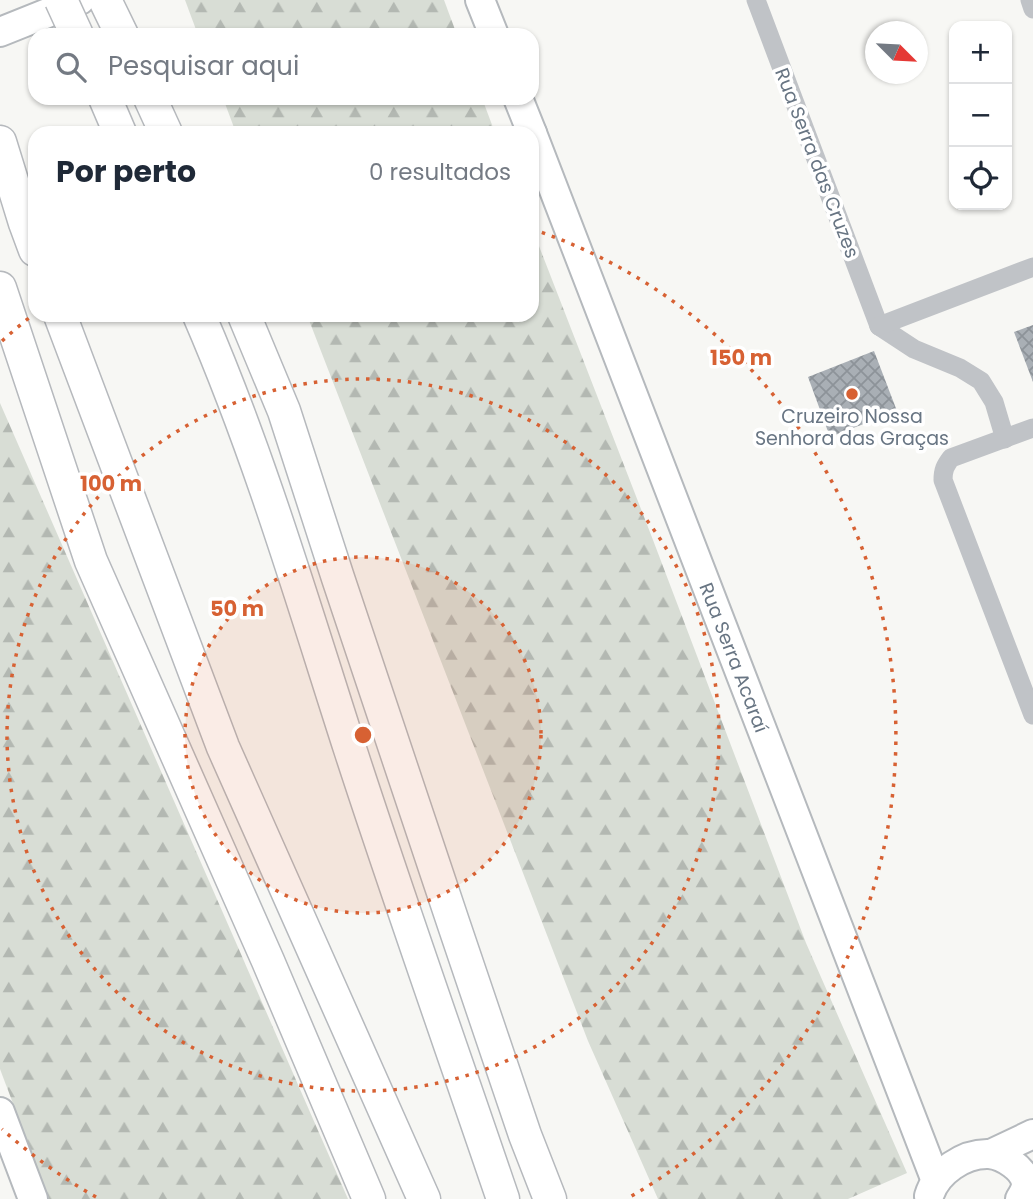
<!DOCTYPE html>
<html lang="pt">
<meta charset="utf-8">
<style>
:root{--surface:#fff;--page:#f6f6f7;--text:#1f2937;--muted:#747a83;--line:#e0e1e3}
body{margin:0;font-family:Poppins,sans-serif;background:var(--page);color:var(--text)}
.controls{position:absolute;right:21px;top:21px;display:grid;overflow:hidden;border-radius:14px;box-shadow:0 2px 5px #0004}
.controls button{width:63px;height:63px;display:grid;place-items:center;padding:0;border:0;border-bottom:2px solid var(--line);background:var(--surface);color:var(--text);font:35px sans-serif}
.compass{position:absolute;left:865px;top:21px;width:63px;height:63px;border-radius:50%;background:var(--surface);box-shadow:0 2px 5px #0004;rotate:114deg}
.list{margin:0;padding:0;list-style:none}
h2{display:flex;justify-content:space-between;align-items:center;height:91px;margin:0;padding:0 28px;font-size:30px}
h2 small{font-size:23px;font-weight:400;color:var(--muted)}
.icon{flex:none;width:38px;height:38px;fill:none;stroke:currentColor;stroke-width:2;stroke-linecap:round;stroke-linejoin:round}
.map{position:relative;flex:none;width:1033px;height:1199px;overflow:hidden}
.search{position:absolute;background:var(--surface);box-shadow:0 2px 5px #0004;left:28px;top:28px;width:511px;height:77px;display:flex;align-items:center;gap:18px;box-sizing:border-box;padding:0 24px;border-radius:21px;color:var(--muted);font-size:26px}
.panel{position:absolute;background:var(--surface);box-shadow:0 2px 5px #0004;left:28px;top:126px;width:511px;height:196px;border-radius:21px}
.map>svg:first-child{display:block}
</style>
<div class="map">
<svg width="1033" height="1199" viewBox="0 0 1033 1199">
<defs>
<pattern id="forest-firs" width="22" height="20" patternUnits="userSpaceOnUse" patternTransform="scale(1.75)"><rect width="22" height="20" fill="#d8ddd5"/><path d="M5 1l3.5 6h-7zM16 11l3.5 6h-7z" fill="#b3b8b2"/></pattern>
<pattern id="building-cross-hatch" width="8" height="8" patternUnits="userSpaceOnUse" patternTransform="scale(1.75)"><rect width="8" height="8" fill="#a9afb5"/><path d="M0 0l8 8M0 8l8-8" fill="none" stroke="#8d9399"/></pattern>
</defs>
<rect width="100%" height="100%" fill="#f7f7f4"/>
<!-- forest -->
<g fill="url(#forest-firs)">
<polygon points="185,0 444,0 457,35 198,35"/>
<polygon points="223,98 482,98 495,133 236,133"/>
<polygon points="532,228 653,540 806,943 907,1173 848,1199 658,1199 588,1041 307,315 532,315"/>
<polygon points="0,403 348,1199 49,1199 0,1069"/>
</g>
<!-- building -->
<g fill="url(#building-cross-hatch)">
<polygon points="1033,325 1033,382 1014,332"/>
<polygon points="874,351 897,411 830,437 808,377"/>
</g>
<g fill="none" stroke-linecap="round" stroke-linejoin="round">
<defs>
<g id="secondary">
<polyline points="480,0 494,35"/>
<polyline points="0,32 80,0"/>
<polyline points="518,98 532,133"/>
<path id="s1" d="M532,133L936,1181"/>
<polyline points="0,1112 33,1199"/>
<polyline points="991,1154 1033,1134"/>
<path d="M929,1196C936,1172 964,1153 989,1154C1003,1155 1025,1169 1026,1184C1026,1190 1023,1194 1020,1199"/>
</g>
<g id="primary">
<polyline points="105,0 122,35"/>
<polyline points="105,98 120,133"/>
<polyline points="150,98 166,133"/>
<polyline points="0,142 25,223 35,250"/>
<polyline points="0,288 91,561 268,961 369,1199"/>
<polyline points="60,315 223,747 424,1199"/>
<path d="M199,315C260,456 303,603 350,749C399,900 452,1049 503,1199"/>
<polyline points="244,315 284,411 338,578 454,925 525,1135 550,1199"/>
</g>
</defs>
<!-- secondary casing -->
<use href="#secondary" stroke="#b5b9bd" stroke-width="32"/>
<!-- primary casing -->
<use href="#primary" stroke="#b6b9bd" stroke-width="35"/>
<!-- street -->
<g stroke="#c0c3c7" stroke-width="19">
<polyline points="756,0 879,326"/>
<polyline points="1030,0 1033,9"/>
<polyline points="879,326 914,349 960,368 981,381 994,402 1005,439"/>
<polyline points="879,326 1033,267"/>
<path d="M1033,428L951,458C945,466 943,470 943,480L1033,715"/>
</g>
<!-- secondary -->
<use href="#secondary" stroke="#fff" stroke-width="28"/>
<!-- primary -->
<use href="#primary" stroke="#fff" stroke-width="32"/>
<defs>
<polyline id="primary-bridge" points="61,0 77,35"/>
</defs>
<!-- primary-bridge casing -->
<use href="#primary-bridge" stroke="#b6b9bd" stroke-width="35" stroke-linecap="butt"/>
<!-- primary-bridge -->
<use href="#primary-bridge" stroke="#fff" stroke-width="32"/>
</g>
<!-- distance rings -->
<circle cx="363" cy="735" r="178" fill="#d76133" fill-opacity=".12"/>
<g fill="none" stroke="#d76133" stroke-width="3.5" stroke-dasharray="3.5 7">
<circle cx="363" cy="735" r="178"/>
<circle cx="363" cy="735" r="356"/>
<path d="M96 1197A534 534 0 0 1 2 1129M2 341A534 534 0 0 1 34 314M532 229A534 534 0 0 1 630 1197"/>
</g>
<!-- markers -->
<circle fill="#d76133" stroke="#fff" stroke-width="2.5" cx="852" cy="394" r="7"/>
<g text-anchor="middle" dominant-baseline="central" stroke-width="7" stroke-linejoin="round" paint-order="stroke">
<!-- street labels -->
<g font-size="19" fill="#687583" stroke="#fff">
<text transform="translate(817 163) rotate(69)">Rua Serra das Cruzes</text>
<text stroke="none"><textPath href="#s1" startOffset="562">Rua Serra Acaraí</textPath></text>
</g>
<!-- poi labels -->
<g font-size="19" fill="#687583" stroke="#fff">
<text x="852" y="416">Cruzeiro Nossa<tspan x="852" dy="22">Senhora das Graças</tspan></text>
</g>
</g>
<circle cx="363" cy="735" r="10" fill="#d76133" stroke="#fff" stroke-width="3.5"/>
<g font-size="21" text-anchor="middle" font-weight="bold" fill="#d76133" stroke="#fff" stroke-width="7" stroke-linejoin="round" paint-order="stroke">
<text x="741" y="365">150 m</text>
<text x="111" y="491">100 m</text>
<text x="237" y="616">50 m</text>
</g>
</svg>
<div class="controls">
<button>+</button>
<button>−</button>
<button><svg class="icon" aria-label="locate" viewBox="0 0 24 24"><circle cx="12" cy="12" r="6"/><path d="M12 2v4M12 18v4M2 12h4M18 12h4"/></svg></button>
</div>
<svg class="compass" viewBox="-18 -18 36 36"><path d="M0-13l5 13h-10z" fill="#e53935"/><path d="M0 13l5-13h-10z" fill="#747a83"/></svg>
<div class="search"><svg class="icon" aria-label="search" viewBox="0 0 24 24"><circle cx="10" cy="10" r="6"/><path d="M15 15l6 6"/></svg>Pesquisar aqui</div>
<section class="panel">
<h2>Por perto<small>0 resultados</small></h2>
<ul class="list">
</ul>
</section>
</div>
